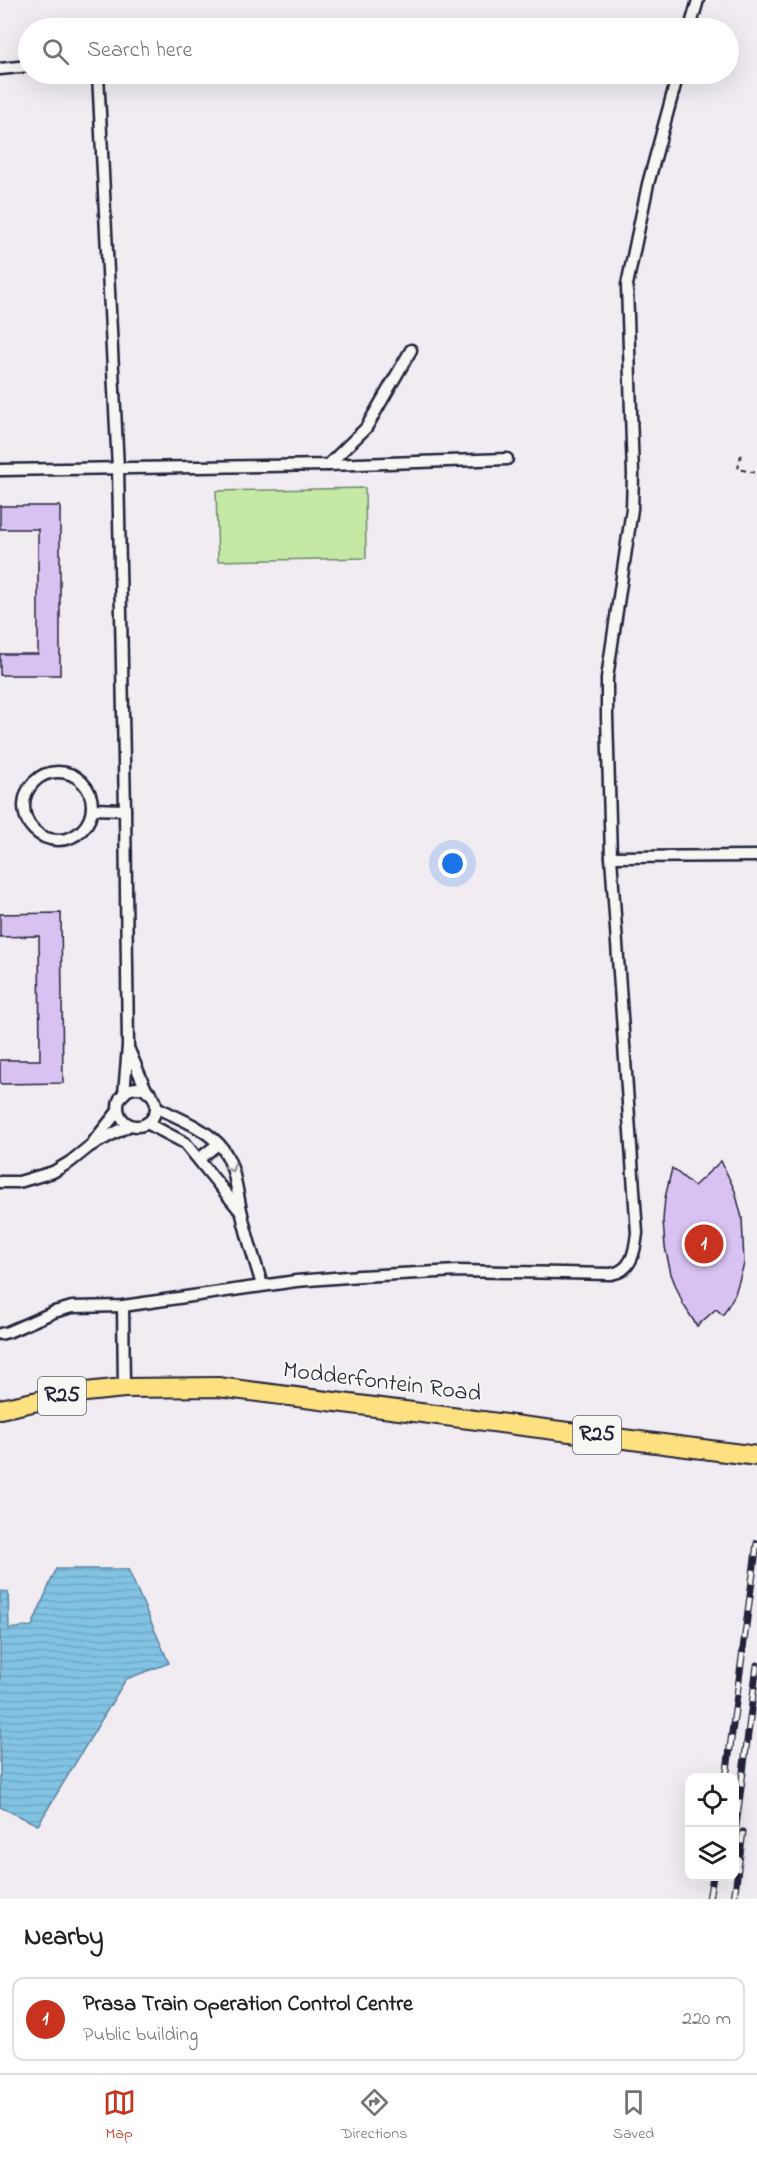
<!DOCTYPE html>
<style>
:root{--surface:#fff;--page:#f2f2f2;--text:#202124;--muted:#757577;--line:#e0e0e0;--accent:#c8321e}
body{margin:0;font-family:"Indie Flower",sans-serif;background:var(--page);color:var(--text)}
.controls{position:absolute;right:18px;bottom:18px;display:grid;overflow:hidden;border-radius:12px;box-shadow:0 6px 24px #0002}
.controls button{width:54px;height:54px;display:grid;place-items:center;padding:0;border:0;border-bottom:2px solid var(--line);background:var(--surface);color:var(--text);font:30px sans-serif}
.you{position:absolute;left:453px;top:864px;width:21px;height:21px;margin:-15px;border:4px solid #fff;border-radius:50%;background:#1a73e8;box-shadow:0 0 0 9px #1a73e833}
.badge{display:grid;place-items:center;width:39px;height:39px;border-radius:50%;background:var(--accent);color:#fff;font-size:20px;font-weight:700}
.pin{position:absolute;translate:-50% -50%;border:3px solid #fff;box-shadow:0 2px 6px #0006}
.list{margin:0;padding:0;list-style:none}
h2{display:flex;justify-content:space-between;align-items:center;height:78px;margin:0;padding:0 24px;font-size:26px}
h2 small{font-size:20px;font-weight:400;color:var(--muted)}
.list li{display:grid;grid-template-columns:39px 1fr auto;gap:18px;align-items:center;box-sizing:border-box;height:84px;margin:0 12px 12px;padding:0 12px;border:2px solid var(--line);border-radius:12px}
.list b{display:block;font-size:22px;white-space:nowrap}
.list p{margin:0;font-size:20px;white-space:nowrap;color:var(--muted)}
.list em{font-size:20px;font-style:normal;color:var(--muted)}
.icon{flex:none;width:33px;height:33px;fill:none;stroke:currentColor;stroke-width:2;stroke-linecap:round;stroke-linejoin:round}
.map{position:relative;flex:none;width:757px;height:1899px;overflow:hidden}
.search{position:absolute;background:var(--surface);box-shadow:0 6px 24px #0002;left:18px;right:18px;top:18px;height:66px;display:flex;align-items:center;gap:15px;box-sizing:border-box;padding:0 21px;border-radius:33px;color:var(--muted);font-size:22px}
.sheet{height:174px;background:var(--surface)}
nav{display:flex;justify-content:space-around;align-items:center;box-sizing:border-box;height:84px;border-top:2px solid var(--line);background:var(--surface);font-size:16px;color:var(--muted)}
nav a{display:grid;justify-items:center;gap:3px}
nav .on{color:var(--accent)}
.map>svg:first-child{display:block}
</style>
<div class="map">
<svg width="757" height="1899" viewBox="0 0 757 1899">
<defs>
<pattern id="water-rules" width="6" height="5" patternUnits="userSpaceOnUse" patternTransform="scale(1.5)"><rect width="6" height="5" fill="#82c3e3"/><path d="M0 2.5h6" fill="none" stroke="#70a7c4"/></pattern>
</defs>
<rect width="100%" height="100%" fill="#f0ecf2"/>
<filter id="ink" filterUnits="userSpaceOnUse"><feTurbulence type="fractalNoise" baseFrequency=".0167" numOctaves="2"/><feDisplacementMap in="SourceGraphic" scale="12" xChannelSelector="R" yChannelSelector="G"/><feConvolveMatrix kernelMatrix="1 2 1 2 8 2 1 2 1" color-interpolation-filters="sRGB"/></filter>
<g filter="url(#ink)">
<!-- green -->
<polygon fill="#c3e9a4" stroke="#728670" stroke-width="1.5" points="365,488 366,558 218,561 216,491"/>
<!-- water -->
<polygon fill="url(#water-rules)" stroke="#5c83a0" stroke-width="1.5" points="56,1569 128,1569 169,1663 126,1679 38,1825 0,1807 0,1591 8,1592 9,1629 32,1626"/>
<!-- building -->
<g fill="#d8c2f2" stroke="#22223b" stroke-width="1.5">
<polygon points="0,506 60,506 60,675 0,675 0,654 38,654 38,529 0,529"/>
<polygon points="61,913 63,1083 0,1084 0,1060 40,1060 39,936 0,937 0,914"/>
<polygon points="721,1161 735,1191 742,1218 744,1264 735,1294 723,1315 716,1309 697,1326 683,1304 671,1274 665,1247 663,1220 665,1198 672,1168 694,1186"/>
</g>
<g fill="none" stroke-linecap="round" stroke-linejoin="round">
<defs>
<g id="street">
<polyline points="690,28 698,0"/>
<polyline points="0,69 28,66"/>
<polyline points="98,74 118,468 125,810 128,1046 124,1094"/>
<polyline points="328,465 507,459"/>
<polyline points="0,470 328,465 366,428 411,350"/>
<circle cx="58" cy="806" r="34"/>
<polyline points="92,809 125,810"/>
<polyline points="611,857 757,856"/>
<polyline points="129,1050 147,1092"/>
<circle cx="137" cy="1107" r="19"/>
<path d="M156,1107C178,1118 201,1126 219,1144C236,1163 236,1191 242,1214C247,1238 255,1261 262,1285"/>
<polyline points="147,1123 185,1143 241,1212"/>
<polyline points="94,1141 118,1111"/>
<polyline points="199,1159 218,1144"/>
<polyline points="0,1182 19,1182 53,1172 70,1162 90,1146 130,1125"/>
<polyline points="123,1306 124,1388"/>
<path d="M0,1334L8,1332L54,1312L72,1307L123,1306L296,1281L360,1276L458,1271L611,1274C632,1271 635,1251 637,1233L611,857L607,716V678L632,509L633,475L627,285L648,184L678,74"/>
</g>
<polyline id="primary" points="0,1409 76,1393 124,1388 218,1387 757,1456"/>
</defs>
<!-- street casing -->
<use href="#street" stroke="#22223b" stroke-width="15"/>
<!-- primary casing -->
<use href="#primary" stroke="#22223b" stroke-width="22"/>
<!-- path -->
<polyline stroke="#22223b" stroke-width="2" stroke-dasharray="4.5 4.5" stroke-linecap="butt" points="741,455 738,469 757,473"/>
<!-- street -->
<use href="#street" stroke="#f6f6f2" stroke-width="10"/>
<!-- primary -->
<use href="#primary" stroke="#fde080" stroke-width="18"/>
<defs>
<g id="rail">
<polyline points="726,1778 757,1543"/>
<polyline points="734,1841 757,1665"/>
<polyline points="709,1899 713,1876"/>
<polyline points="734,1899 743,1832"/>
</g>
</defs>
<!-- rail casing -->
<use href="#rail" stroke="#22223b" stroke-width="7"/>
<!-- rail -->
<use href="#rail" stroke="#f6f6f2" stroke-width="4.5" stroke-dasharray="14" stroke-linecap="butt"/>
</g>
<!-- one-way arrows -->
<defs><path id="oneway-chevron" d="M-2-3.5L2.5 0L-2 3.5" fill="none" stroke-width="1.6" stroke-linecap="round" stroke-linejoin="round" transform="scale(1.5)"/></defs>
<use stroke="#9797a0" href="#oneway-chevron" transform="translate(231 1168) rotate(70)"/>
</g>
<g text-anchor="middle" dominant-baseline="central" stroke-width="4.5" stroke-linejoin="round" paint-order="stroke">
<!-- shield labels -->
<g fill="#f6f6f2" stroke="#626272" stroke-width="1.5">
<rect x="38" y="1377" width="48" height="38" rx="4.5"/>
<rect x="573" y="1416" width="48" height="38" rx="4.5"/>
</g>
<g font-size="22" font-weight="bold" fill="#22223b">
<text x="62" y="1396">R25</text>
<text x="597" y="1435">R25</text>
</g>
<!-- street labels -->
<g font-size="24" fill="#22223b" stroke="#f6f6f2">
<text transform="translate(382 1383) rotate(7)">Modderfontein Road</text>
</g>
</g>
</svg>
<div class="controls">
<button><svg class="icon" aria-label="locate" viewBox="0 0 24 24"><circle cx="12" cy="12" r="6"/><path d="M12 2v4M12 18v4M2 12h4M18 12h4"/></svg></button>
<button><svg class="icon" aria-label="layers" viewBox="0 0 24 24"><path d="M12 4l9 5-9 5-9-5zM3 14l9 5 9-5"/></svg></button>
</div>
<div class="you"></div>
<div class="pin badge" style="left:704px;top:1244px">1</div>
<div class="search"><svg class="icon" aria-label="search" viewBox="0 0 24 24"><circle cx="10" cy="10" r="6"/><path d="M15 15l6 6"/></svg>Search here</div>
</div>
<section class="sheet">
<h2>Nearby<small></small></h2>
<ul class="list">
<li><span class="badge">1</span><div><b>Prasa Train Operation Control Centre</b><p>Public building</p></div><em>220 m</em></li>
</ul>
</section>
<nav>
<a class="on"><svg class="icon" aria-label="map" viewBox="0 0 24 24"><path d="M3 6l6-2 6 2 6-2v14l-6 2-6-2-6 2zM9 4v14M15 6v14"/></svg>Map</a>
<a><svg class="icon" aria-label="directions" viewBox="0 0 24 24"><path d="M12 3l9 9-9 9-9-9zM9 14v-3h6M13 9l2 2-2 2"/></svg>Directions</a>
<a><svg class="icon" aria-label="saved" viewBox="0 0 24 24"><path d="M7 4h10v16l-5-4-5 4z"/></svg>Saved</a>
</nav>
